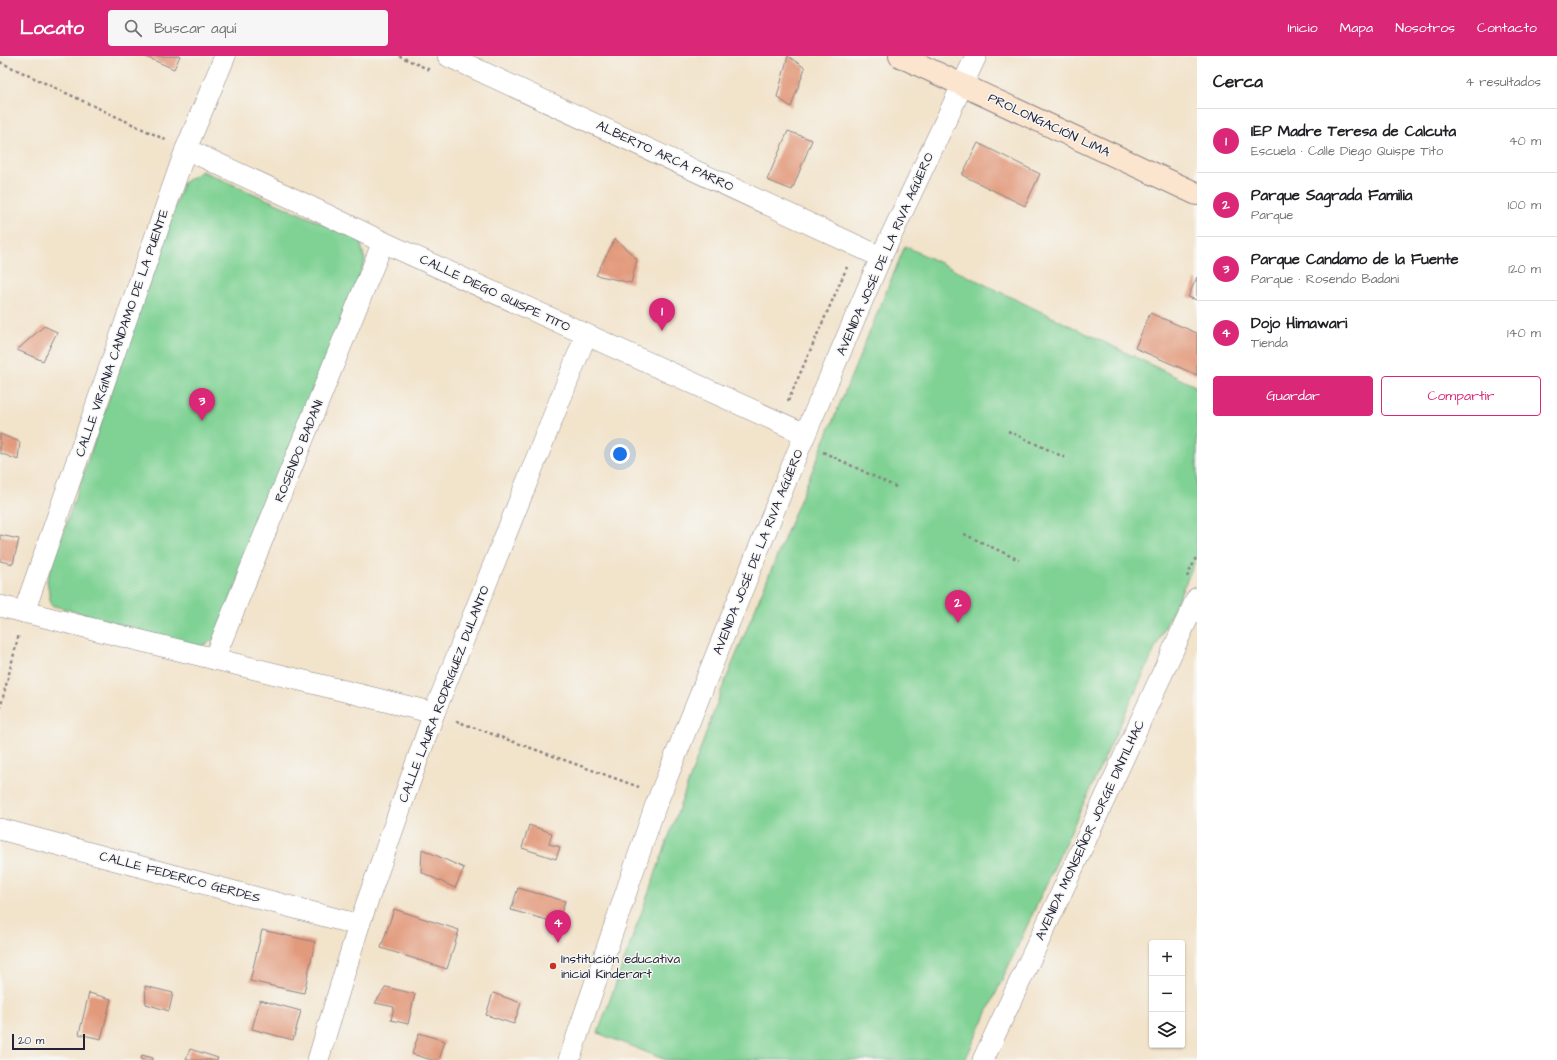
<!DOCTYPE html>
<html lang="es">
<meta charset="utf-8">
<style>
:root{--surface:#fff;--page:#f6f6f6;--text:#202124;--muted:#757577;--line:#e0e0e0;--accent:#db2777}
body{margin:0;font-family:"Architects Daughter",sans-serif;background:var(--page);color:var(--text)}
.controls{position:absolute;right:12px;bottom:12px;display:grid;overflow:hidden;border-radius:4px;box-shadow:0 1px 3px #0004}
.controls button{width:36px;height:36px;display:grid;place-items:center;padding:0;border:0;border-bottom:1px solid var(--line);background:var(--surface);color:var(--text);font:20px sans-serif}
.scale{position:absolute;left:12px;bottom:10px;width:73px;box-sizing:border-box;padding-left:4px;border:2px solid #22223b;border-top:0;font-size:11px;line-height:14px;white-space:nowrap;color:#22223b;-webkit-text-stroke:3px #f6f6f2;paint-order:stroke}
.you{position:absolute;left:620px;top:398px;width:14px;height:14px;margin:-10px;border:3px solid #fff;border-radius:50%;background:#1a73e8;box-shadow:0 0 0 6px #1a73e833}
.badge{display:grid;place-items:center;width:26px;height:26px;border-radius:50%;background:var(--accent);color:#fff;font-size:13px;font-weight:700}
.pin{position:absolute;translate:-50% -33px;filter:drop-shadow(0 1px 2px #0008)}
.pin::after{content:'';position:absolute;top:21px;width:14px;height:12px;background:inherit;clip-path:polygon(0 0,100% 0,50% 100%)}
.list{margin:0;padding:0;list-style:none}
h2{display:flex;justify-content:space-between;align-items:center;height:52px;margin:0;padding:0 16px;font-size:17px}
h2 small{font-size:13px;font-weight:400;color:var(--muted)}
.list li{display:grid;grid-template-columns:26px 1fr auto;gap:12px;align-items:center;box-sizing:border-box;height:64px;padding:0 16px;border-top:1px solid var(--line)}
.list b{display:block;font-size:15px;white-space:nowrap}
.list p{margin:0;font-size:13px;white-space:nowrap;color:var(--muted)}
.list em{font-size:13px;font-style:normal;color:var(--muted)}
.actions{display:flex;gap:8px;padding:12px 16px}
.actions a{flex:1;padding:9px 0;border:1px solid var(--accent);border-radius:4px;text-align:center;font-size:14px;color:var(--accent)}
.actions .main{background:var(--accent);color:#fff}
.icon{flex:none;width:22px;height:22px;fill:none;stroke:currentColor;stroke-width:2;stroke-linecap:round;stroke-linejoin:round}
.map{position:relative;flex:none;width:1197px;height:1004px;overflow:hidden}
header{display:flex;align-items:center;gap:24px;box-sizing:border-box;height:56px;padding:0 20px;background:var(--accent);color:#fff}
header strong{font-size:19px}
nav{display:flex;gap:22px;margin-inline-start:auto;font-size:14px}
.search{width:280px;height:36px;background:var(--page);display:flex;align-items:center;gap:10px;box-sizing:border-box;padding:0 14px;border-radius:4px;color:var(--muted);font-size:15px}
main{display:flex}
aside{flex:1;background:var(--surface)}
.map>svg:first-child{display:block}
</style>
<header>
<strong>Locato</strong>
<div class="search"><svg class="icon" aria-label="search" viewBox="0 0 24 24"><circle cx="10" cy="10" r="6"/><path d="M15 15l6 6"/></svg>Buscar aquí</div>
<nav><a>Inicio</a><a>Mapa</a><a>Nosotros</a><a>Contacto</a></nav>
</header>
<main>
<div class="map">
<svg width="1197" height="1004" viewBox="0 0 1197 1004">
<rect width="100%" height="100%" fill="#f6f6f2"/>
<filter id="ink" filterUnits="userSpaceOnUse"><feTurbulence type="fractalNoise" baseFrequency=".025" numOctaves="2"/><feDisplacementMap in="SourceGraphic" scale="8" xChannelSelector="R" yChannelSelector="G"/><feConvolveMatrix kernelMatrix="1 2 1 2 8 2 1 2 1" color-interpolation-filters="sRGB"/></filter>
<filter id="wash" filterUnits="userSpaceOnUse"><feTurbulence type="fractalNoise" baseFrequency=".012" numOctaves="4" result="noise"/><feDisplacementMap in="SourceGraphic" scale="16" xChannelSelector="R" yChannelSelector="G"/><feGaussianBlur stdDeviation="0.9" result="paint"/><feColorMatrix in="noise" values="0 0 0 0 0 0 0 0 0 0 0 0 0 0 0 0 0 1.4 0 .05"/><feComposite in="paint" operator="in"/></filter>
<g filter="url(#wash)">
<rect width="100%" height="100%" fill="#f2e3cb"/>
<!-- green -->
<g fill="#80d294" stroke="#517a68">
<polygon points="202,115 360,184 365,205 215,583 200,591 51,549 47,524 183,127"/>
<polygon points="905,190 1197,331 1197,502 965,1004 666,1004 598,977 722,633"/>
</g>
<g id="blocks">
<!-- building -->
<g fill="#e29a7b">
<polygon points="144,0 180,0 174,13"/>
<polygon points="788,0 805,12 791,51 777,41"/>
<polygon points="788,75 812,84 792,134 767,124"/>
<polygon points="978,87 1040,118 1025,150 962,119"/>
<polygon points="615,183 637,203 631,227 596,219"/>
<polygon points="1197,221 1197,244 1188,241"/>
<polygon points="1150,257 1197,277 1197,319 1135,292"/>
<polygon points="44,270 57,276 43,305 17,294"/>
<polygon points="0,378 20,386 18,404 0,397"/>
<polygon points="0,479 19,483 13,508 0,505"/>
<polygon points="529,769 552,777 549,788 560,791 556,803 522,792"/>
<polygon points="422,793 464,812 455,832 421,816"/>
<polygon points="518,832 565,845 558,867 511,854"/>
<polygon points="394,853 459,874 447,913 381,892"/>
<polygon points="262,874 315,886 304,937 250,925"/>
<polygon points="145,930 173,937 169,955 146,948"/>
<polygon points="386,931 415,938 408,968 391,964 394,951 375,947"/>
<polygon points="89,937 111,943 101,983 79,978"/>
<polygon points="493,937 521,947 514,968 486,959"/>
<polygon points="260,944 301,955 293,984 252,973"/>
<polygon points="419,977 445,985 439,1004 432,1004 412,998"/>
<polygon points="190,993 218,1002 217,1004 186,1004"/>
<polygon points="142,999 153,1002 153,1004 141,1004"/>
</g>
</g>
</g>
<g filter="url(#ink)">
<use href="#blocks" fill-opacity="0" stroke="#8a8283" stroke-width="1"/>
<g fill="none" stroke-linecap="round" stroke-linejoin="round">
<defs>
<g id="street">
<polyline points="448,0 881,201"/>
<polyline points="186,93 298,145 383,186 805,378"/>
<polyline points="0,550 434,657"/>
<polyline points="24,556 186,93 225,0"/>
<polyline points="214,603 383,186"/>
<polyline points="0,773 359,869"/>
<polyline points="318,1004 359,869 434,657 586,279"/>
<polyline points="569,1004 655,751 796,400 881,201 976,0"/>
<polyline points="983,1004 1059,842 1197,542"/>
</g>
<polyline id="secondary" points="900,0 1197,138"/>
</defs>
<!-- street casing -->
<use href="#street" stroke="#8a8283" stroke-width="22"/>
<!-- secondary casing -->
<use href="#secondary" stroke="#8a8283" stroke-width="24"/>
<!-- path -->
<g stroke="#8a8283" stroke-width="2.5" stroke-dasharray="3 3" stroke-linecap="butt">
<polyline points="399,0 430,14"/>
<polyline points="0,6 166,84"/>
<polyline points="788,345 847,211"/>
<polyline points="1008,375 1066,402"/>
<polyline points="823,396 896,431"/>
<polyline points="964,478 1019,504"/>
<polyline points="1187,521 1197,500"/>
<polyline points="0,653 19,578"/>
<polyline points="456,665 639,731"/>
</g>
<!-- street -->
<use href="#street" stroke="#fff" stroke-width="21"/>
<!-- secondary -->
<use href="#secondary" stroke="#fce5cf" stroke-width="22"/>
</g>
</g>
<!-- markers -->
<circle fill="#c8321e" stroke="#f6f6f2" stroke-width="1.5" cx="553" cy="910" r="4"/>
<g text-anchor="middle" dominant-baseline="central" stroke-width="3" stroke-linejoin="round" paint-order="stroke">
<!-- street labels -->
<g font-size="13" fill="#22223b" stroke="#f6f6f2">
<text transform="translate(1049 69) rotate(25)">PROLONGACIÓN LIMA</text>
<text transform="translate(665 100) rotate(25)">ALBERTO ARCA PARRO</text>
<text transform="translate(885 198) rotate(-66)">AVENIDA JOSÉ DE LA RIVA AGÜERO</text>
<text transform="translate(495 237) rotate(25)">CALLE DIEGO QUISPE TITO</text>
<text transform="translate(122 277) rotate(-71)">CALLE VIRGINIA CANDAMO DE LA PUENTE</text>
<text transform="translate(299 395) rotate(-68)">ROSENDO BADANI</text>
<text transform="translate(758 496) rotate(-68)">AVENIDA JOSÉ DE LA RIVA AGÜERO</text>
<text transform="translate(444 638) rotate(-69)">CALLE LAURA RODRIGUEZ DULANTO</text>
<text transform="translate(1090 774) rotate(-65)">AVENIDA MONSEÑOR JORGE DINTILHAC</text>
<text transform="translate(180 821) rotate(15)">CALLE FEDERICO GERDES</text>
</g>
<!-- poi labels -->
<g font-size="13" fill="#22223b" stroke="#f6f6f2" text-anchor="start">
<text x="561" y="903">Institución educativa<tspan x="561" dy="15">inicial Kinderart</tspan></text>
</g>
</g>
</svg>
<div class="controls">
<button>+</button>
<button>−</button>
<button><svg class="icon" aria-label="layers" viewBox="0 0 24 24"><path d="M12 4l9 5-9 5-9-5zM3 14l9 5 9-5"/></svg></button>
</div>
<div class="scale">20 m</div>
<div class="you"></div>
<div class="pin badge" style="left:662px;top:275px">1</div>
<div class="pin badge" style="left:958px;top:567px">2</div>
<div class="pin badge" style="left:202px;top:365px">3</div>
<div class="pin badge" style="left:558px;top:887px">4</div>
</div>
<aside>
<h2>Cerca<small>4 resultados</small></h2>
<ul class="list">
<li><span class="badge">1</span><div><b>IEP Madre Teresa de Calcuta</b><p>Escuela · Calle Diego Quispe Tito</p></div><em>40 m</em></li>
<li><span class="badge">2</span><div><b>Parque Sagrada Familia</b><p>Parque</p></div><em>100 m</em></li>
<li><span class="badge">3</span><div><b>Parque Candamo de la Fuente</b><p>Parque · Rosendo Badani</p></div><em>120 m</em></li>
<li><span class="badge">4</span><div><b>Dojo Himawari</b><p>Tienda</p></div><em>140 m</em></li>
</ul>
<div class="actions"><a class="main">Guardar</a><a>Compartir</a></div>
</aside>
</main>
